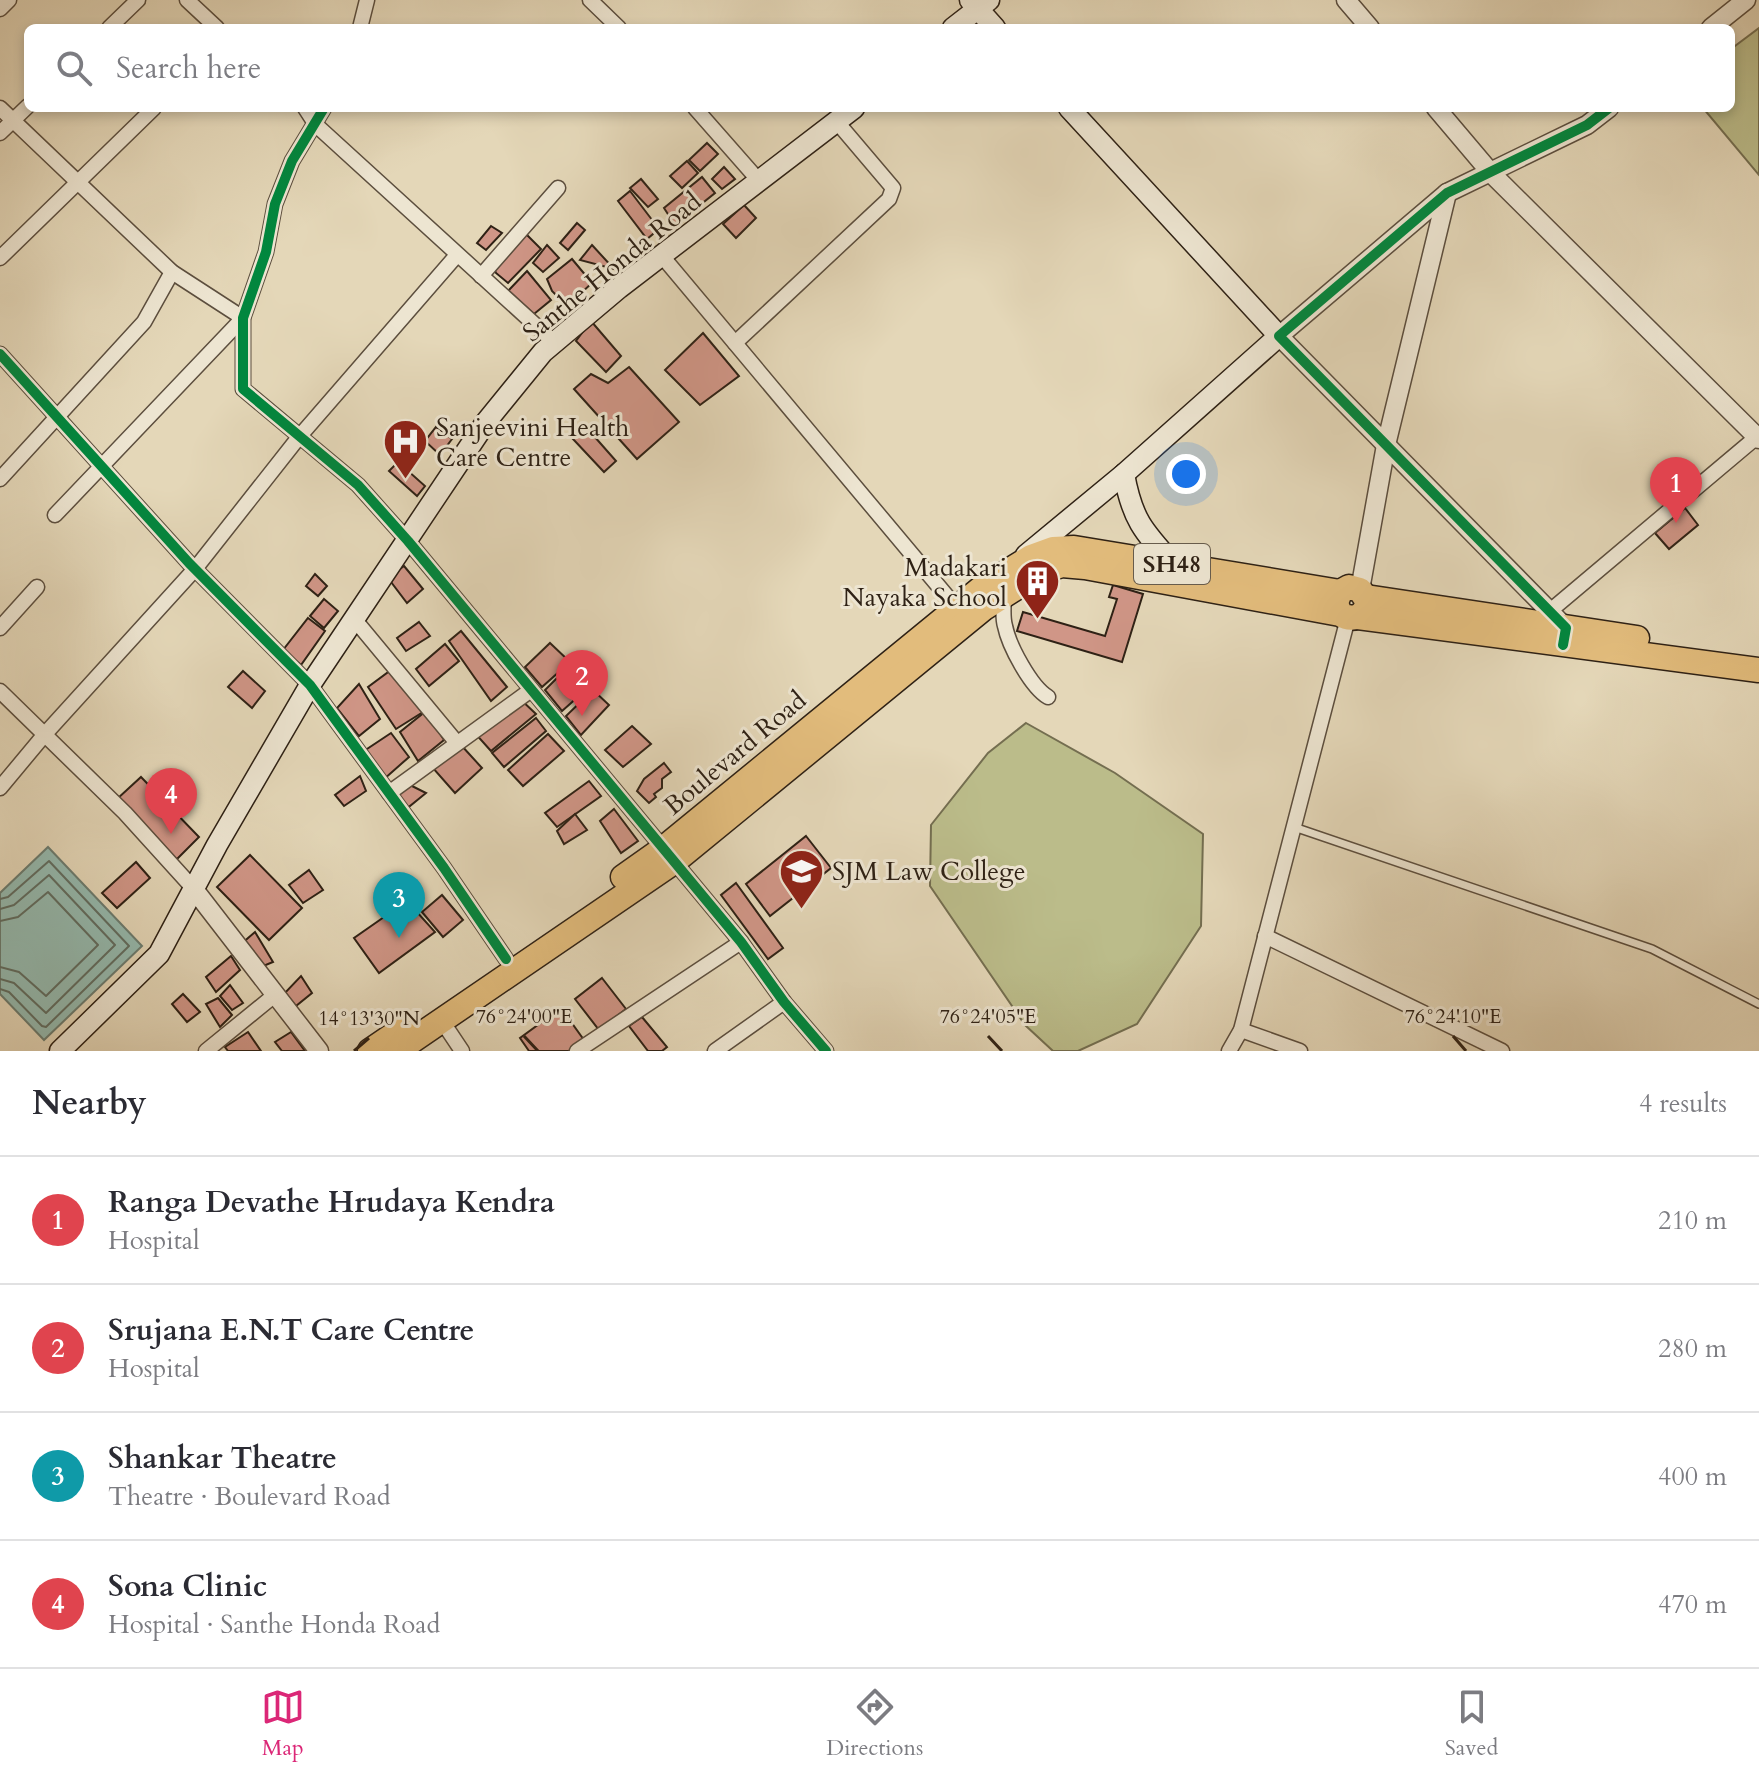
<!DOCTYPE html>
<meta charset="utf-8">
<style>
:root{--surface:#fff;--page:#f2f2f3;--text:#2b2b33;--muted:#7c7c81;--line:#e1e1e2;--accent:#db2777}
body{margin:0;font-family:Cardo,serif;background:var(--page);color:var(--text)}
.you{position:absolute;left:1186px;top:474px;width:28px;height:28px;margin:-20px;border:6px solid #fff;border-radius:50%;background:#1a73e8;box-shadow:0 0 0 12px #1a73e833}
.badge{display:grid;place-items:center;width:52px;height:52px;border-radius:50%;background:var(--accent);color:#fff;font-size:26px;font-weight:700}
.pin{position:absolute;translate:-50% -66px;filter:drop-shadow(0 2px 4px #0008)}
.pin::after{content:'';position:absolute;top:42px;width:28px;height:24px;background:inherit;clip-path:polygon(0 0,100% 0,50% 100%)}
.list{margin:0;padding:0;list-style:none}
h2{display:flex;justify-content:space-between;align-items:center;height:104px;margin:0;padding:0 32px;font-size:34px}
h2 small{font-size:26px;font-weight:400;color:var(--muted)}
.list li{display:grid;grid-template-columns:52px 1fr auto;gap:24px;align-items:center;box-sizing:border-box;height:128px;padding:0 32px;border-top:2px solid var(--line)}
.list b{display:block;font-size:30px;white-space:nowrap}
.list p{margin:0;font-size:26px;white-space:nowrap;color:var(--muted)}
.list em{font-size:26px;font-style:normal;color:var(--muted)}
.icon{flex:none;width:44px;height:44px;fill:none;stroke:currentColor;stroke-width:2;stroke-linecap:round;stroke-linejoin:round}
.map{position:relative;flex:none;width:1759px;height:1051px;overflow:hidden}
.search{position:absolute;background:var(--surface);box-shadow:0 4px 12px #0003;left:24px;right:24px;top:24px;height:88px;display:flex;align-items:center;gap:20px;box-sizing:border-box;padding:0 28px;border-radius:12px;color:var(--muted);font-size:30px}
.sheet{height:616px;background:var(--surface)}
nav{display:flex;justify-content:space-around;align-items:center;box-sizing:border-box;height:112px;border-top:2px solid var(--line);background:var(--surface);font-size:22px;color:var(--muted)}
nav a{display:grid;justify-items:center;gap:4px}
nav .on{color:var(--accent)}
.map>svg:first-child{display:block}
</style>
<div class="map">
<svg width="1759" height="1051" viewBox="0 0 1759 1051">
<rect width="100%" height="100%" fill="#e4d7b8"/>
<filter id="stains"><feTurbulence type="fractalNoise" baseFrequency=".0025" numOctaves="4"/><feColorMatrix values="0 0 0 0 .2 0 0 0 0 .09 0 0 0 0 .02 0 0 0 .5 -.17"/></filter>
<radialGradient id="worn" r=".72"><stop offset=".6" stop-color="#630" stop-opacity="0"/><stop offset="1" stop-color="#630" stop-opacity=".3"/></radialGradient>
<!-- green -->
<g fill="#bbbc8a" stroke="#746e50" stroke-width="2">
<polygon points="1759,28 1759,175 1703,108 1731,108 1731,49"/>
<polygon points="1026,723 1115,773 1203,834 1201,926 1137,1024 1078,1051 1053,1051 1025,1025 930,886 931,825 988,753"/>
</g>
<!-- water -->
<polygon fill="#95baaf" stroke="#6c7d71" stroke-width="2" points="48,847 142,946 44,1040 0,994 0,893"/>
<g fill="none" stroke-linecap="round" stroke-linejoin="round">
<!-- shore -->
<g stroke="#626e62" stroke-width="2">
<polyline points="0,899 8,897 49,861 129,946 46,1027 42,1026 9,992 0,989"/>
<polyline points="0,909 14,905 49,875 115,945 46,1013 14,983 0,979"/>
<polyline points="0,921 18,917 48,892 98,945 46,996 19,972 0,967"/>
</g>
</g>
<!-- building -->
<g fill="#d09687" stroke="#2e2115" stroke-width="2">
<polygon points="707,143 718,154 700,171 689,160"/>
<polygon points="687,161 698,173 682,188 670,176"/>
<polygon points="724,167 735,179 722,189 712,179"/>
<polygon points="702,177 715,193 675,225 664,208"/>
<polygon points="641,179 658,199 648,207 630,188"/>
<polygon points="630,191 659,229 647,239 618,201"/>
<polygon points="744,205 756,218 736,238 723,224"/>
<polygon points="577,223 585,230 568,250 560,243"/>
<polygon points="491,226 502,233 486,250 477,243"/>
<polygon points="523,231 541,249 508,283 496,273 492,263"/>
<polygon points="547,245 559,258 543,272 533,263"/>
<polygon points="592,245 614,269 580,260"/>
<polygon points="572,259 592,283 567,306 552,291 547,279"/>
<polygon points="527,271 551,300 534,314 508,291"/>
<polygon points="591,321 621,356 606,372 576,341"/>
<polygon points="703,333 739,376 700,405 665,370"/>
<polygon points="629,367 679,422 637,459 574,389 591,374 608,383"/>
<polygon points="436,427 452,439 440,455 425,441"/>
<polygon points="586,427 616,461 604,472 573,439"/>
<polygon points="398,462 425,486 417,496 389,471"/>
<polygon points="1685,508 1698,525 1669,549 1655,533"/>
<polygon points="404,566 423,589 407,603 388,578"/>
<polygon points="315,574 327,586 318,596 306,586"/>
<polygon points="1113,585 1143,594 1122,662 1017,631 1023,612 1105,636 1117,599 1109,597"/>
<polygon points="324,599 338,611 324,628 310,616"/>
<polygon points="308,618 325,631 301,665 283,650"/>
<polygon points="419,622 430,636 406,651 397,638"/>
<polygon points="461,631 507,687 491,701 449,641"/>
<polygon points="550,643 570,662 542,687 525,667"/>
<polygon points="445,644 459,661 429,686 416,669"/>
<polygon points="569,666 588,688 562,711 545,690"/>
<polygon points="391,670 423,712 396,729 368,687"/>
<polygon points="243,671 265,691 252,708 228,687"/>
<polygon points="359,684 380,719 359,736 337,708"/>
<polygon points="593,690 609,705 581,735 566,716"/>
<polygon points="518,697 536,714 491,751 473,731"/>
<polygon points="426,711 444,740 418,761 400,732"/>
<polygon points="536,718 546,731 504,767 492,753"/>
<polygon points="632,726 651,744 623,767 605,750"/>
<polygon points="391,733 409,757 383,780 364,751"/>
<polygon points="548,734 564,751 523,786 508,770"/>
<polygon points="461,745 482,768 455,793 432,767"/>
<polygon points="664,763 671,772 662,779 662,788 654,794 656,797 649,803 637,791 644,779"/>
<polygon points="360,776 366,791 344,806 335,795"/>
<polygon points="141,777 199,837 176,860 117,799"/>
<polygon points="589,781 601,796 557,827 545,813"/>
<polygon points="406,783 426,793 405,810 390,793"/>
<polygon points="614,809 638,841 621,853 600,821"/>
<polygon points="575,814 587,830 564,844 557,831"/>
<polygon points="806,836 831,868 770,916 746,884"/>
<polygon points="250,855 302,908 269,940 217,887"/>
<polygon points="136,862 150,878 117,908 102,893"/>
<polygon points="309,870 323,890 303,903 289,885"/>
<polygon points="736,883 783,948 768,959 721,895"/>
<polygon points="442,895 463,920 443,937 422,912"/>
<polygon points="407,901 435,932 379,973 354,938"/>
<polygon points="255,932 273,962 256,969 240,945"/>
<polygon points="231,956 240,970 216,992 206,977"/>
<polygon points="301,976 312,993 291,1010 281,997"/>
<polygon points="602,978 626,1009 599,1030 575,999"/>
<polygon points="230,985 243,1003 232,1010 220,996"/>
<polygon points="183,994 200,1012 187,1022 172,1004"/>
<polygon points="218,998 232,1015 220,1027 206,1004"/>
<polygon points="561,1008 584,1040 569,1051 529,1051 520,1038"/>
<polygon points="642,1017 667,1047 662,1051 648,1051 629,1026"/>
<polygon points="248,1032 261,1051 228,1051 225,1047"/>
<polygon points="291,1032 305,1051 282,1051 275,1042"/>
</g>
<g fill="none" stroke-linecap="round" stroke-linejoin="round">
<defs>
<polyline id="service" points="1294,827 1652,949 1759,1004"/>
<g id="minor">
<polyline points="187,0 217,28"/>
<polyline points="590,0 619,28"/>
<polyline points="0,9 9,0"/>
<polyline points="109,28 138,0"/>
<polyline points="360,28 367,0"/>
<polyline points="0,108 172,272 243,318 55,515"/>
<polyline points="305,108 316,125 555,343"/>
<polyline points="324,108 292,161 275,204 266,252 243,318 243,389 358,485 408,541 741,942 784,1002 826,1051"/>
<polyline points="695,108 760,182"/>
<polyline points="0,133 28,106"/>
<polyline points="662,256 956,607"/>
<polyline points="0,258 154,108"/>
<polyline points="481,276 558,188"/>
<polyline points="735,343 889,199 893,188 837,122"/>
<polyline points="0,354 189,563 310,685 444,868 506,959"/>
<polyline points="0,479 144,322 172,272"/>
<path d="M1004,594C1004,604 1002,616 1005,626C1009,646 1031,687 1048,697"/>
<polyline points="1550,611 1759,435"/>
<polyline points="355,620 457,743"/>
<polyline points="0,628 37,587"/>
<polyline points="0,691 125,813 193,888"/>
<polyline points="0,788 45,734 195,569 299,437 457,255"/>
<polyline points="389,793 531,690"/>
<polyline points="1265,936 1502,1051"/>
<polyline points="442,1021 462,1051"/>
<polyline points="1241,1030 1300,1051"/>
<polyline points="206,1051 276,994"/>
<polyline points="577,1051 741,942"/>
<polyline points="715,1051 784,1002"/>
<polyline points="1229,1051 1241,1030 1348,618"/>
</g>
<g id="tertiary">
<polyline points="1346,0 1370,28"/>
<polyline points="1711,28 1746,0"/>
<polyline points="1436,108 1491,173 1759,439"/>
<polyline points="1360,590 1386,445 1447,193"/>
<polyline points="1566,632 1566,628 1279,336 1447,193 1587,125 1609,108"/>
<polyline points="193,888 319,1051"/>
</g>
<g id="secondary">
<polyline points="970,0 995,28"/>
<polyline points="953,28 989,0"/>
<path d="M1124,474C1132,519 1143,531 1173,564"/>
<polyline points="1026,555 1124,474 1279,336 1069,108"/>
<polyline points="60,1051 159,954 217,845 310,685 486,422 543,352 619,288 854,108"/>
</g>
<g id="primary">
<polyline points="1366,597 1637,638"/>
<polyline points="1358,617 1759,670"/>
<polyline points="623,877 664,848 984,586 1031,557 1053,549 1074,548 1340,592"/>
<polyline points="370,1051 408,1025"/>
<path d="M397,1051L675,861L984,608L1043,571L1062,565L1085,567L1340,614C1353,622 1367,616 1367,600L1360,590L1349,587L1340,592L1336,603L1340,614"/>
</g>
</defs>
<!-- service casing -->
<use href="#service" stroke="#5c4e3e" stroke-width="10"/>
<!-- minor casing -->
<use href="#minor" stroke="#5c4e3e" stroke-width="17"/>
<!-- tertiary casing -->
<use href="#tertiary" stroke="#5c4e3e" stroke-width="21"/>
<!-- secondary casing -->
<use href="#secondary" stroke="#2e2115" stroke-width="23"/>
<!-- primary casing -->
<use href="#primary" stroke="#2e2115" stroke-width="27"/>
<!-- service -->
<use href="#service" stroke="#ede5d1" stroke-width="7"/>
<!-- minor -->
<use href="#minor" stroke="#ede5d1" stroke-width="14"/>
<!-- tertiary -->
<use href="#tertiary" stroke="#ede5d1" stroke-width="18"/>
<!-- secondary -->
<use href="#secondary" stroke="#ede5d1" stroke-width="20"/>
<!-- primary -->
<use href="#primary" stroke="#e2bc7c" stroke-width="24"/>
<defs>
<g id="cycleway">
<polyline points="324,108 292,161 275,204 266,252 243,318 243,389 358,485 408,541 741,942 784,1002 826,1051"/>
<polyline points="0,354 189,563 310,685 444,868 506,959"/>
<polyline points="1563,645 1566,628 1279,336 1447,193 1587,125 1609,108"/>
</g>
</defs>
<!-- cycleway casing -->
<use href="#cycleway" stroke="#ede5d1" stroke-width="15"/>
<!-- cycleway -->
<use href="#cycleway" stroke="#00873e" stroke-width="10"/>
</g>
<!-- ticks -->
<path fill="none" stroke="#2e2115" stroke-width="3" d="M524,1036L538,1051M988,1036L1002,1051M1453,1036L1466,1051M354,1051L369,1038"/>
<!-- icons -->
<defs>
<symbol id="hospital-pin" viewBox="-11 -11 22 30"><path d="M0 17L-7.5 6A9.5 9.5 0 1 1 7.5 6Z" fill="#8f2418" stroke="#ede5d1"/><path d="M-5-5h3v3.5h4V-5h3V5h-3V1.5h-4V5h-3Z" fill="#fff"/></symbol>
<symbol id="building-pin" viewBox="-11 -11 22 30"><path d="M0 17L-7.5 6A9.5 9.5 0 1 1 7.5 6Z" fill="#8f2418" stroke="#ede5d1"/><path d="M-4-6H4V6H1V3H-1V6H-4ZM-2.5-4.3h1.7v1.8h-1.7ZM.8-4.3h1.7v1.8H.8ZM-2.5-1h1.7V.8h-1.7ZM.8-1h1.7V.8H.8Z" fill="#fff"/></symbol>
<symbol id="university-pin" viewBox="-11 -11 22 30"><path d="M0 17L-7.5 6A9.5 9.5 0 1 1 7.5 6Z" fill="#8f2418" stroke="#ede5d1"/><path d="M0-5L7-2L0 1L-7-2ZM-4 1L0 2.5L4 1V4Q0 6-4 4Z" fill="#fff"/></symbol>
</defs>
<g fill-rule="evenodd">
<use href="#hospital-pin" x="380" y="416" width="51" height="69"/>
<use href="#building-pin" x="1012" y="556" width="51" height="69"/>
<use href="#university-pin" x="776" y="846" width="51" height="69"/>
</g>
<g text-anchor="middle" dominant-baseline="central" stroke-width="6" stroke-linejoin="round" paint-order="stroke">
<!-- shield labels -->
<rect fill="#ede5d1" stroke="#675c4d" stroke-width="2" x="1134" y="544" width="76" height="40" rx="6"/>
<g font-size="24" font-weight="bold" fill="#2e2115">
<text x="1172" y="564">SH48</text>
</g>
<!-- street labels -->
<g font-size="26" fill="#2e2115" stroke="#ede5d1">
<text transform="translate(612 267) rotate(-39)">Santhe Honda Road</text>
<text transform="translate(735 753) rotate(-40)">Boulevard Road</text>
</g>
<!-- poi labels -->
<g font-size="26" fill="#2e2115" stroke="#ede5d1" text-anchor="start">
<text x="436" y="427">Sanjeevini Health<tspan x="436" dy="30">Care Centre</tspan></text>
<text x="1007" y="567" text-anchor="end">Madakari<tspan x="1007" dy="30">Nayaka School</tspan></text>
<text x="832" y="871">SJM Law College</text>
</g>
</g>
<g font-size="20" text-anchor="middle" fill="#2e2115" stroke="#ede5d1" stroke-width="6" stroke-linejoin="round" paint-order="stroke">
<text x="524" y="1023">76°24'00"E</text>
<text x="988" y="1023">76°24'05"E</text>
<text x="1453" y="1023">76°24'10"E</text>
<text x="369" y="1025">14°13'30"N</text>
</g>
<rect width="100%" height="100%" filter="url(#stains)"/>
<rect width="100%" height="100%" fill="url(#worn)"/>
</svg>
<div class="you"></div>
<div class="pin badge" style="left:1676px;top:523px;background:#e0444e">1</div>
<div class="pin badge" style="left:582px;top:716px;background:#e0444e">2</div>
<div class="pin badge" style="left:399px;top:938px;background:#0f9aa8">3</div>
<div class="pin badge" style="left:171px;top:834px;background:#e0444e">4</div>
<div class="search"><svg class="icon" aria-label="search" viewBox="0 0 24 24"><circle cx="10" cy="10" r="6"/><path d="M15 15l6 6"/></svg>Search here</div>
</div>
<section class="sheet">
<h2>Nearby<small>4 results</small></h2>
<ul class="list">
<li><span class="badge" style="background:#e0444e">1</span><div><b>Ranga Devathe Hrudaya Kendra</b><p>Hospital</p></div><em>210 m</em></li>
<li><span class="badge" style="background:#e0444e">2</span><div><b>Srujana E.N.T Care Centre</b><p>Hospital</p></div><em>280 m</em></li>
<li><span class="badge" style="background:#0f9aa8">3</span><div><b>Shankar Theatre</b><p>Theatre · Boulevard Road</p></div><em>400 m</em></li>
<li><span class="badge" style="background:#e0444e">4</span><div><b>Sona Clinic</b><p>Hospital · Santhe Honda Road</p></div><em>470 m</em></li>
</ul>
</section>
<nav>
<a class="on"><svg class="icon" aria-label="map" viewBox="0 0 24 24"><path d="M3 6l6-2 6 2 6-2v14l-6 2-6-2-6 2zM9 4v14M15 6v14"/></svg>Map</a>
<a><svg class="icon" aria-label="directions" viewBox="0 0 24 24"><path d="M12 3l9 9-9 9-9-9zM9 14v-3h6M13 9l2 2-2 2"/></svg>Directions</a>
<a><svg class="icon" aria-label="saved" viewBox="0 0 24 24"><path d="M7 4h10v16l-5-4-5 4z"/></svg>Saved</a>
</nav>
